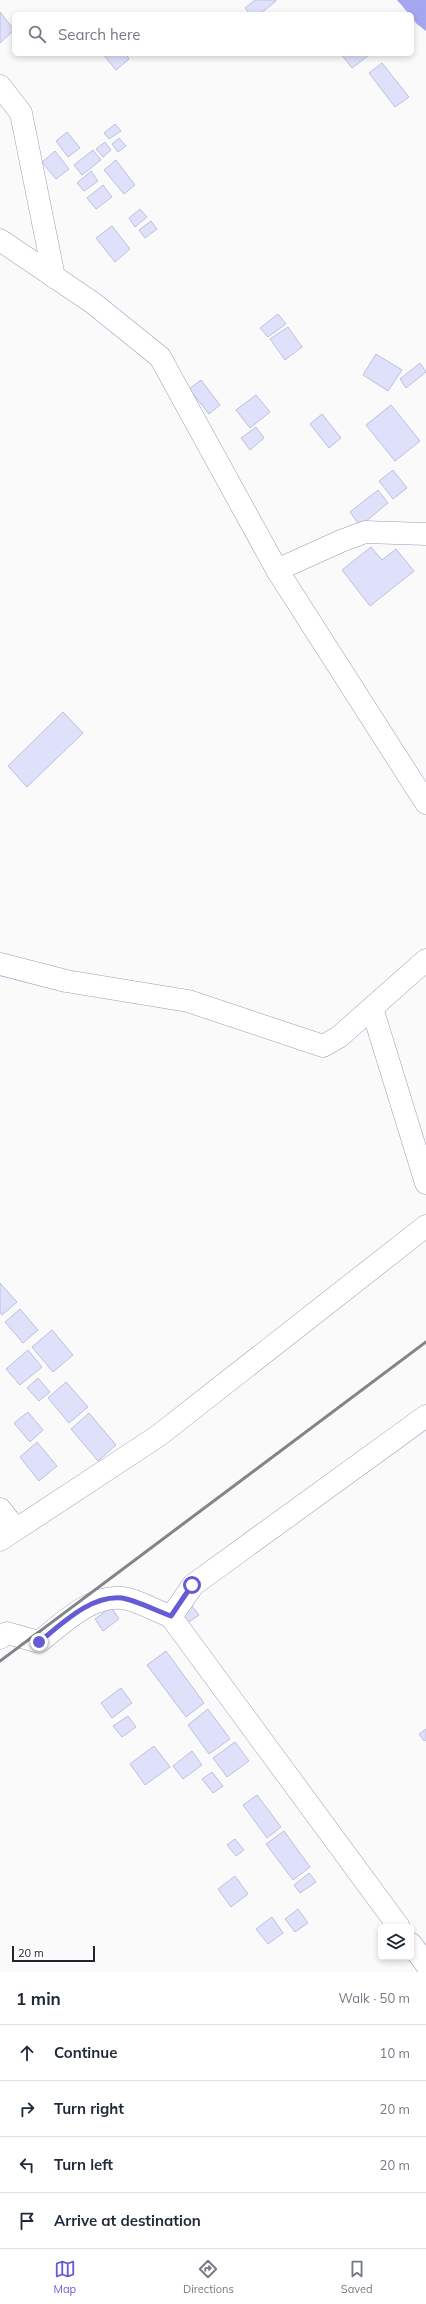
<!DOCTYPE html>
<meta charset="utf-8">
<style>
:root{--surface:#fff;--page:#f6f6f7;--text:#1f2937;--muted:#747a83;--line:#e0e1e3;--accent:#655cd5}
body{margin:0;font-family:Mulish,sans-serif;background:var(--page);color:var(--text)}
.controls{position:absolute;right:12px;bottom:12px;display:grid;overflow:hidden;border-radius:6px;box-shadow:0 2px 6px #0003}
.controls button{width:36px;height:36px;display:grid;place-items:center;padding:0;border:0;border-bottom:1px solid var(--line);background:var(--surface);color:var(--text);font:20px sans-serif}
.scale{position:absolute;left:12px;bottom:10px;width:83px;box-sizing:border-box;padding-left:4px;border:2px solid #23232f;border-top:0;font-size:11px;line-height:14px;white-space:nowrap;color:#23232f;-webkit-text-stroke:3px #fff;paint-order:stroke}
.stop{position:absolute;width:12px;height:12px;margin:-9px;border:3px solid #655cd5;border-radius:50%;background:#fff}
.stop.end{background:#655cd5;border-color:#fff;box-shadow:0 1px 4px #0008}
.list{margin:0;padding:0;list-style:none}
h2{display:flex;justify-content:space-between;align-items:center;height:52px;margin:0;padding:0 16px;font-size:17px}
h2 small{font-size:13px;font-weight:400;color:var(--muted)}
.list li{display:grid;grid-template-columns:26px 1fr auto;gap:12px;align-items:center;box-sizing:border-box;height:56px;padding:0 16px;border-top:1px solid var(--line)}
.list b{display:block;font-size:15px;white-space:nowrap}
.list em{font-size:13px;font-style:normal;color:var(--muted)}
.icon{flex:none;width:22px;height:22px;fill:none;stroke:currentColor;stroke-width:2;stroke-linecap:round;stroke-linejoin:round}
.map{position:relative;flex:none;width:426px;height:1972px;overflow:hidden}
.search{position:absolute;background:var(--surface);box-shadow:0 2px 6px #0003;left:12px;right:12px;top:12px;height:44px;display:flex;align-items:center;gap:10px;box-sizing:border-box;padding:0 14px;border-radius:6px;color:var(--muted);font-size:15px}
.sheet{height:276px;background:var(--surface)}
nav{display:flex;justify-content:space-around;align-items:center;box-sizing:border-box;height:56px;border-top:1px solid var(--line);background:var(--surface);font-size:11px;color:var(--muted)}
nav a{display:grid;justify-items:center;gap:2px}
nav .on{color:var(--accent)}
.map>svg:first-child{display:block}
</style>
<div class="map">
<svg width="426" height="1972" viewBox="0 0 426 1972">
<rect width="100%" height="100%" fill="#fafafa"/>
<!-- water -->
<path fill="#a4a7f0" d="M397,0H426V31C420,26 412,22 412,14H409Z"/>
<!-- building -->
<g fill="#dfe1fb" stroke="#bdc0df">
<polygon points="255,0 275,0 276,1 260,14 250,14 245,8"/>
<polygon points="0,12 14,30 0,43"/>
<polygon points="103,54 126,54 129,59 116,70"/>
<polygon points="341,54 367,54 369,55 352,68"/>
<polygon points="382,63 409,97 395,107 369,73"/>
<polygon points="115,124 121,131 109,139 104,133"/>
<polygon points="67,132 80,148 68,157 56,141"/>
<polygon points="119,138 126,146 118,152 112,144"/>
<polygon points="105,142 111,150 103,157 96,149"/>
<polygon points="93,150 101,160 82,175 74,165"/>
<polygon points="55,151 69,169 56,179 42,162"/>
<polygon points="116,160 135,185 124,194 104,170"/>
<polygon points="91,171 98,181 84,191 77,183"/>
<polygon points="103,185 112,197 96,209 87,198"/>
<polygon points="140,209 147,217 135,227 129,218"/>
<polygon points="151,221 157,229 145,238 139,230"/>
<polygon points="112,226 130,249 115,262 96,238"/>
<polygon points="278,314 286,324 268,337 260,328"/>
<polygon points="288,327 302,347 285,360 270,339"/>
<polygon points="376,354 402,370 388,391 363,375"/>
<polygon points="420,363 426,372 406,388 400,379"/>
<polygon points="201,380 220,405 209,414 189,389"/>
<polygon points="256,395 270,412 250,428 236,410"/>
<polygon points="391,405 420,441 395,461 366,425"/>
<polygon points="322,414 341,438 329,448 310,424"/>
<polygon points="256,427 264,438 250,450 241,438"/>
<polygon points="393,470 407,488 393,499 379,481"/>
<polygon points="378,490 388,503 360,526 350,512"/>
<polygon points="371,547 382,560 396,549 414,571 370,606 342,570"/>
<polygon points="63,712 83,733 27,787 8,766"/>
<polygon points="0,1283 17,1302 2,1315 0,1312"/>
<polygon points="20,1309 38,1330 23,1343 5,1322"/>
<polygon points="52,1330 73,1355 53,1372 32,1347"/>
<polygon points="28,1350 42,1367 20,1385 6,1369"/>
<polygon points="38,1378 50,1392 39,1401 27,1388"/>
<polygon points="66,1382 88,1407 69,1423 48,1398"/>
<polygon points="28,1412 43,1430 30,1442 14,1423"/>
<polygon points="89,1413 116,1445 98,1461 71,1429"/>
<polygon points="37,1442 57,1466 39,1481 20,1457"/>
<polygon points="192,1606 199,1615 186,1624 180,1615"/>
<polygon points="111,1607 119,1619 103,1631 95,1619"/>
<polygon points="166,1651 204,1703 186,1717 147,1665"/>
<polygon points="121,1688 132,1703 112,1718 101,1703"/>
<polygon points="208,1709 230,1739 209,1754 188,1725"/>
<polygon points="128,1716 136,1727 122,1737 113,1726"/>
<polygon points="426,1729 426,1740 424,1741 419,1734"/>
<polygon points="235,1742 249,1761 227,1777 213,1758"/>
<polygon points="154,1746 170,1767 145,1785 130,1764"/>
<polygon points="192,1751 202,1765 183,1779 173,1766"/>
<polygon points="212,1772 223,1786 213,1793 202,1779"/>
<polygon points="257,1795 281,1827 267,1838 243,1805"/>
<polygon points="284,1831 310,1867 293,1880 266,1844"/>
<polygon points="235,1839 244,1850 236,1856 227,1845"/>
<polygon points="309,1873 316,1882 300,1893 294,1885"/>
<polygon points="235,1876 248,1894 231,1907 218,1889"/>
<polygon points="298,1909 308,1923 295,1932 285,1919"/>
<polygon points="272,1917 283,1933 268,1944 256,1929"/>
</g>
<g fill="none" stroke-linecap="round" stroke-linejoin="round">
<defs>
<g id="minor">
<polyline points="0,86 21,113 54,277"/>
<polyline points="0,240 93,303 160,357 277,570 426,803"/>
<polyline points="277,570 341,541 365,532 426,534"/>
<polyline points="0,964 66,981 188,1001 323,1046 339,1037 426,960"/>
<polyline points="372,1008 426,1183"/>
<polyline points="0,1509 16,1529"/>
<polyline points="0,1540 158,1436 426,1226"/>
<path d="M0,1638L7,1633L39,1642C62,1624 90,1595 122,1598C135,1599 157,1611 171,1617"/>
<polyline points="399,1927 171,1617 193,1585 426,1416"/>
<polyline points="411,1944 426,1964"/>
</g>
</defs>
<!-- minor casing -->
<use href="#minor" stroke="#9b9dbc" stroke-width="23"/>
<!-- minor -->
<use href="#minor" stroke="#fff" stroke-width="22"/>
<!-- rail -->
<polyline stroke="#838389" stroke-width="3" points="0,1661 426,1342"/>
</g>
<g fill="none" stroke-linecap="round" stroke-linejoin="round">
<!-- route -->
<path stroke="#655cd5" stroke-width="5" d="M39,1642C62,1624 90,1595 122,1598C135,1600 157,1611 171,1616L192,1585"/>
</g>
</svg>
<div class="controls">
<button><svg class="icon" aria-label="layers" viewBox="0 0 24 24"><path d="M12 4l9 5-9 5-9-5zM3 14l9 5 9-5"/></svg></button>
</div>
<div class="scale">20 m</div>
<div class="stop" style="left:192px;top:1585px"></div>
<div class="stop end" style="left:39px;top:1642px"></div>
<div class="search"><svg class="icon" aria-label="search" viewBox="0 0 24 24"><circle cx="10" cy="10" r="6"/><path d="M15 15l6 6"/></svg>Search here</div>
</div>
<section class="sheet">
<h2>1 min<small>Walk · 50 m</small></h2>
<ul class="list">
<li><svg class="icon" aria-label="ahead" viewBox="0 0 24 24"><path d="M12 20V5M6 11l6-6 6 6"/></svg><div><b>Continue</b></div><em>10 m</em></li>
<li><svg class="icon" aria-label="right" viewBox="0 0 24 24"><path d="M7 20v-9h11M14 6l5 5-5 5"/></svg><div><b>Turn right</b></div><em>20 m</em></li>
<li><svg class="icon" aria-label="left" viewBox="0 0 24 24"><path d="M17 20v-9H6M10 6l-5 5 5 5"/></svg><div><b>Turn left</b></div><em>20 m</em></li>
<li><svg class="icon" aria-label="arrive" viewBox="0 0 24 24"><path d="M6 21V4h12l-3 4 3 4H6"/></svg><div><b>Arrive at destination</b></div></li>
</ul>
</section>
<nav>
<a class="on"><svg class="icon" aria-label="map" viewBox="0 0 24 24"><path d="M3 6l6-2 6 2 6-2v14l-6 2-6-2-6 2zM9 4v14M15 6v14"/></svg>Map</a>
<a><svg class="icon" aria-label="directions" viewBox="0 0 24 24"><path d="M12 3l9 9-9 9-9-9zM9 14v-3h6M13 9l2 2-2 2"/></svg>Directions</a>
<a><svg class="icon" aria-label="saved" viewBox="0 0 24 24"><path d="M7 4h10v16l-5-4-5 4z"/></svg>Saved</a>
</nav>
